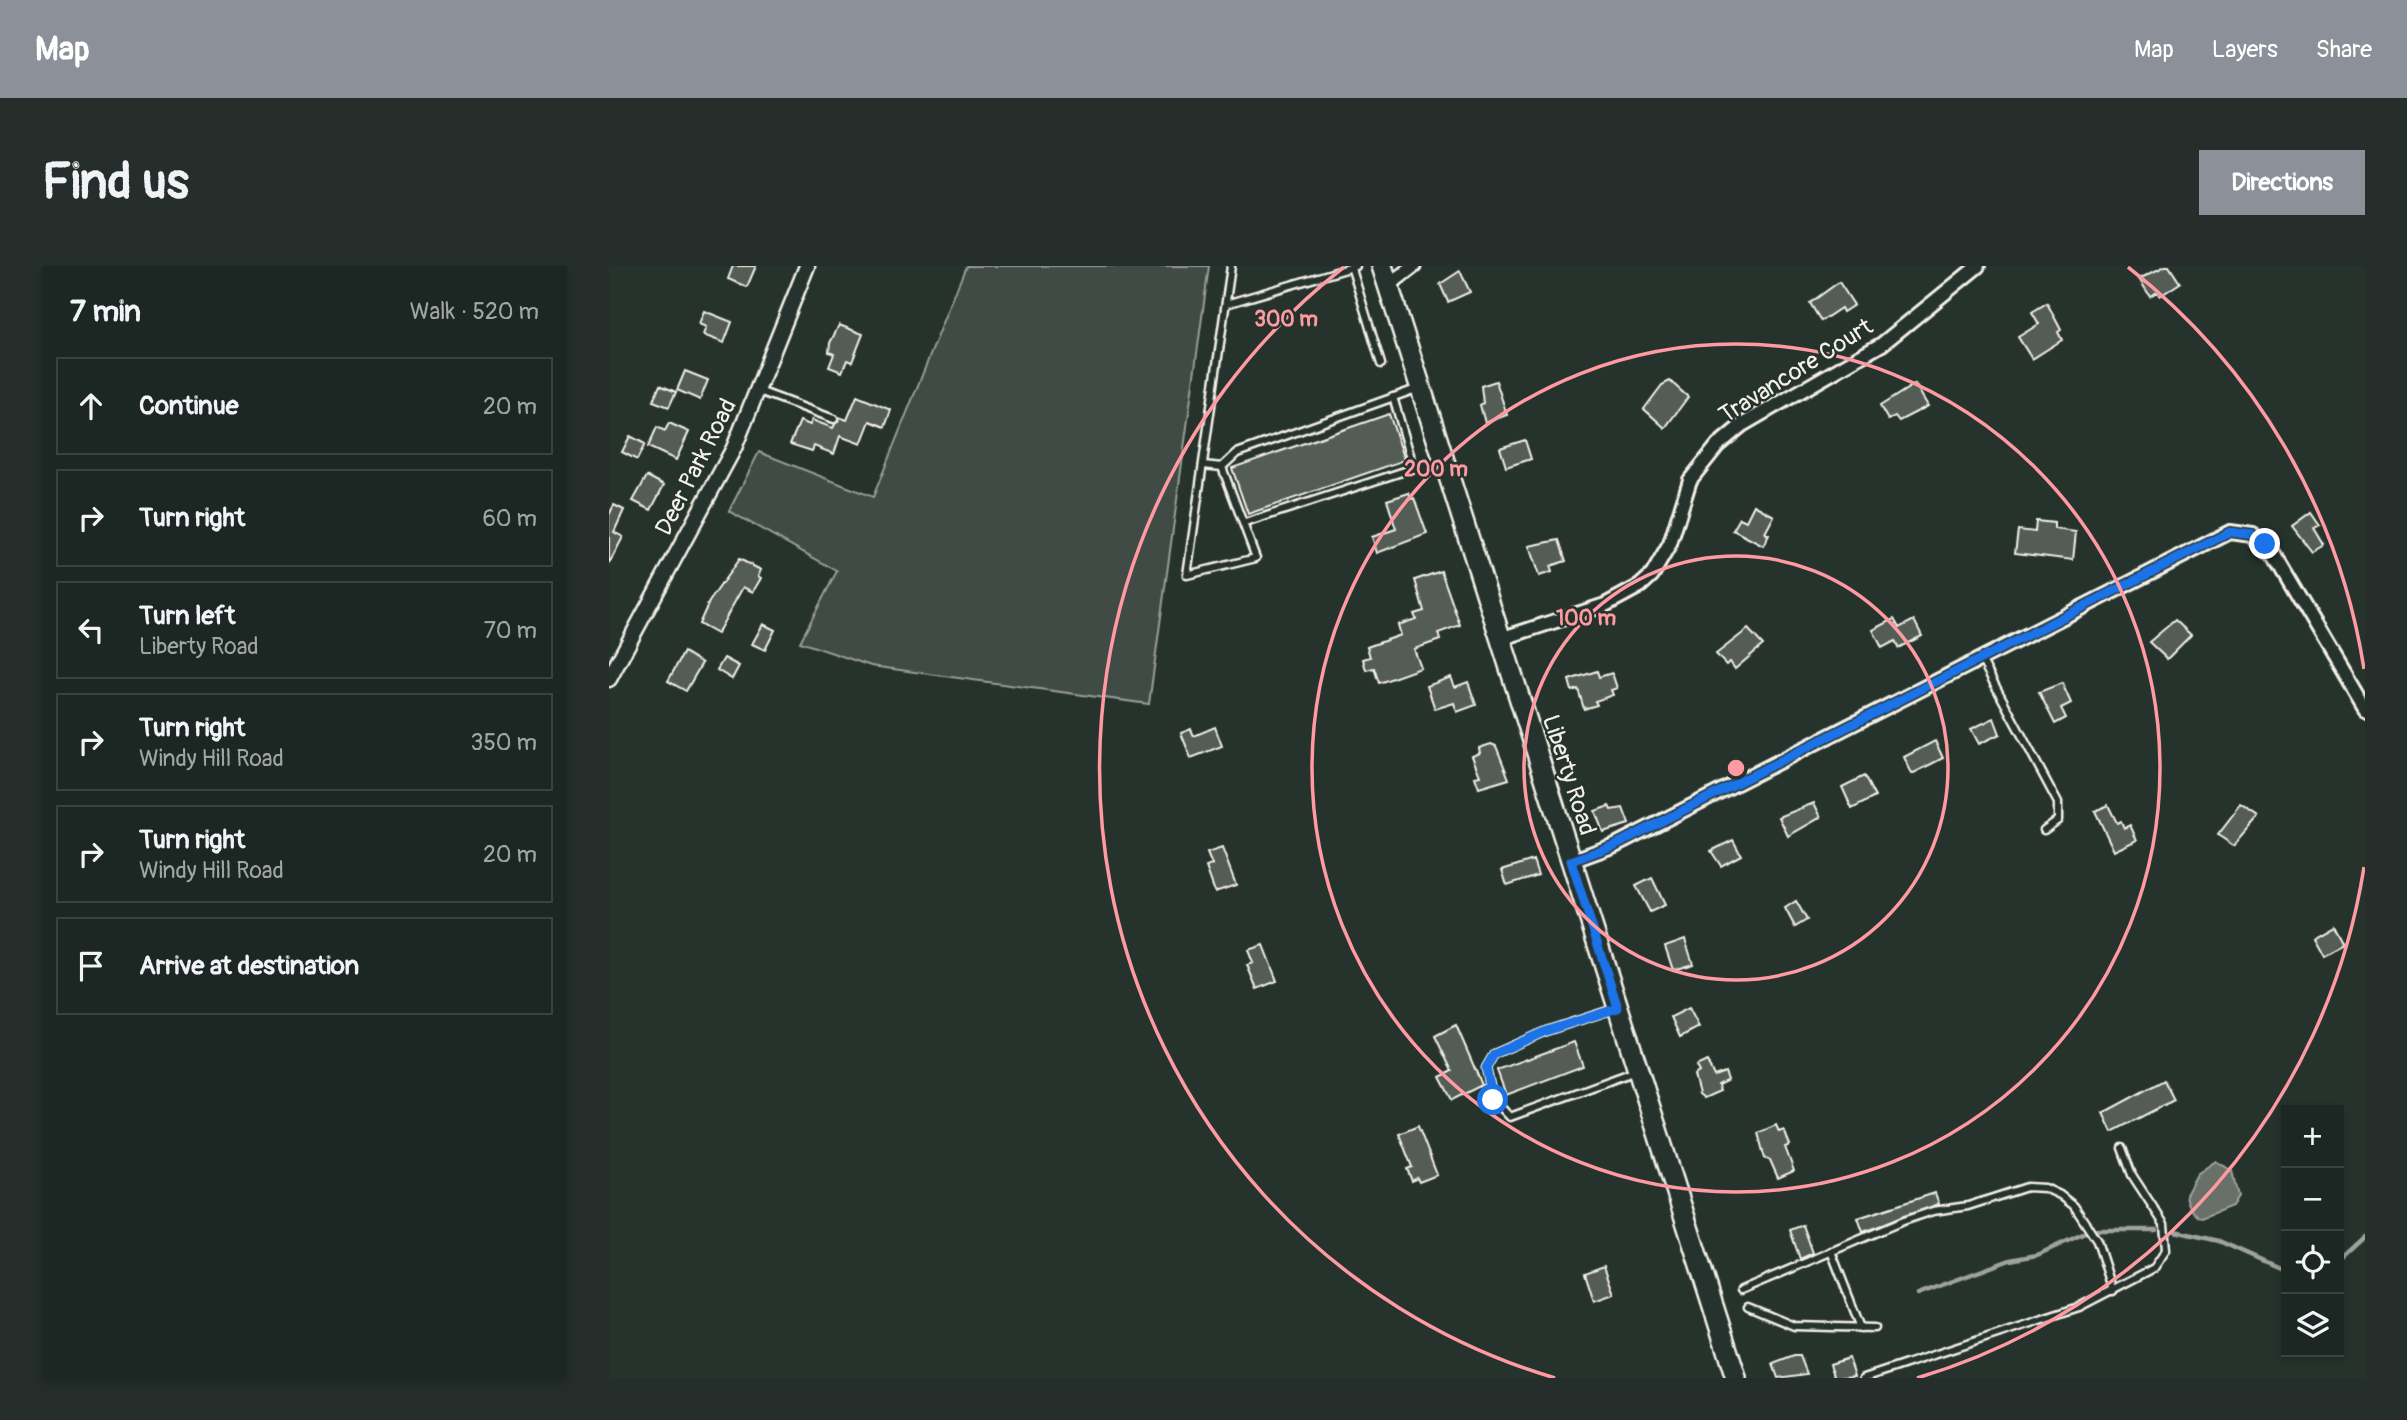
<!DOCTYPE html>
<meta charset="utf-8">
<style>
:root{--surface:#1c2622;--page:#252e2a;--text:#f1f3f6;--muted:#a0a5a5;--line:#3a4340;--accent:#8c9099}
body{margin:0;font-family:Pangolin,sans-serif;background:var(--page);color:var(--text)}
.controls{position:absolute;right:21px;bottom:21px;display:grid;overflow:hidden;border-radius:0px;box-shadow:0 4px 10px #0003}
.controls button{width:63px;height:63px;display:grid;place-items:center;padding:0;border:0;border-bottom:2px solid var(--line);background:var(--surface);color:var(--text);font:35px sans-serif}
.stop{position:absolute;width:21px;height:21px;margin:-16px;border:5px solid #1a73e8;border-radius:50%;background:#fff}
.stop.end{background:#1a73e8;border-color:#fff;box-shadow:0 2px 7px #0008}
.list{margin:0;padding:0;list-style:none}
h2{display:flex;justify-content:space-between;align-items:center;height:91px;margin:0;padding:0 28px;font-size:30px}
h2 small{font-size:23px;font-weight:400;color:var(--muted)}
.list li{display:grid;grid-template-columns:46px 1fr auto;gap:21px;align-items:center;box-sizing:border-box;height:98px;margin:0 14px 14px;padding:0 14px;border:2px solid var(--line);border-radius:0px}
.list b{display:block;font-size:26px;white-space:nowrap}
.list p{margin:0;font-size:23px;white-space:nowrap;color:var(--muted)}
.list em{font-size:23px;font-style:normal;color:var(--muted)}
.icon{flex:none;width:38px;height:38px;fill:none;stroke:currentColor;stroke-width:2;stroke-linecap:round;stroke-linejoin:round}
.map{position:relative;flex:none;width:1756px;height:1112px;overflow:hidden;border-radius:0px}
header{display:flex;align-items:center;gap:42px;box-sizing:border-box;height:98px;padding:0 35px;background:var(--accent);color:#fff}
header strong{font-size:33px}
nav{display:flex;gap:38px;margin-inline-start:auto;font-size:24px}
.intro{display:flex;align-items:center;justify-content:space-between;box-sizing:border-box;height:168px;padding:0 42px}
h1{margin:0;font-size:49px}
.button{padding:18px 32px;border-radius:0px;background:var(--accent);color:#fff;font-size:24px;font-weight:700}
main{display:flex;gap:42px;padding:0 42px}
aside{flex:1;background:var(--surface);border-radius:0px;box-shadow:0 4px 10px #0003}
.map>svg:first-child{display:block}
</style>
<header>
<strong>Map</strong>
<nav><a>Map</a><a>Layers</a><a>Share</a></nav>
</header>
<div class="intro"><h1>Find us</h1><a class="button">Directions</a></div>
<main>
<aside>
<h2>7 min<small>Walk · 520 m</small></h2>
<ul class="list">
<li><svg class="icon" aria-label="ahead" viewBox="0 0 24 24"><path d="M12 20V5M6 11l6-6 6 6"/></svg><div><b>Continue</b></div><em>20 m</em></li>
<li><svg class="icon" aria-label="right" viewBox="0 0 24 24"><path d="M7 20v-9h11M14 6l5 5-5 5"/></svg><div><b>Turn right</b></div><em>60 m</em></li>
<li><svg class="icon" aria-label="left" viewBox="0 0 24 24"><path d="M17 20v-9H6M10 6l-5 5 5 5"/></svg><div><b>Turn left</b><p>Liberty Road</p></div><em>70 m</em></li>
<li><svg class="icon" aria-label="right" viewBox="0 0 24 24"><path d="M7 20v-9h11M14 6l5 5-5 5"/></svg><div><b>Turn right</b><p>Windy Hill Road</p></div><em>350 m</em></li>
<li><svg class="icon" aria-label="right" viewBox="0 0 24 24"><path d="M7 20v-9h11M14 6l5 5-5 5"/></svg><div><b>Turn right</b><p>Windy Hill Road</p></div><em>20 m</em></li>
<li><svg class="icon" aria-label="arrive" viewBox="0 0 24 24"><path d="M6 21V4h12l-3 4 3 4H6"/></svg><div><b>Arrive at destination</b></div></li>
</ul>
</aside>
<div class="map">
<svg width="1756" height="1112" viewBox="0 0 1756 1112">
<rect width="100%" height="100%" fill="#26332d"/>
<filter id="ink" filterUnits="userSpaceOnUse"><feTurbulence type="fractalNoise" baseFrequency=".0143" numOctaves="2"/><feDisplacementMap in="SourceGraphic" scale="14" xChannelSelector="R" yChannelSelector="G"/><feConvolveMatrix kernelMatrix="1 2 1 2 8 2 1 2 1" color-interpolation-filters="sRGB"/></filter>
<g filter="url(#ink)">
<!-- green -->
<polygon fill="#414b45" stroke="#9a9e96" stroke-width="2" points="357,0 600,0 540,438 262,400 191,376 228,305 120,245 150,186 264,231"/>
<!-- water -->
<path fill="#676f68" stroke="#9fa39b" stroke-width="2" d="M1607,895L1623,905L1629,930L1623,940L1593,952C1583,948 1579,939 1577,929L1588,908Z"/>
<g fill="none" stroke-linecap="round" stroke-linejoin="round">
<!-- stream -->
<g stroke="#9fa39b" stroke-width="4.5">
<polyline points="1488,964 1547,964"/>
<polyline points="1566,965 1610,975 1677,1005"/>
<polyline points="1730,995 1756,971"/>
<polyline points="1309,1028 1401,994 1428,989 1476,967"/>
</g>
</g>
<!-- building -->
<g fill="#525c55" stroke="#f4f1e8" stroke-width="2">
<polygon points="124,0 147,0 138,21 119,13"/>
<polygon points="1556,0 1560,0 1571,17 1551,30 1548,26 1541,30 1530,13"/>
<polygon points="851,5 861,26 839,36 831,18"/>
<polygon points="1230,16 1245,39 1234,46 1232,42 1212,55 1201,37"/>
<polygon points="1438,37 1452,64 1449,66 1453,74 1423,93 1409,71 1430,58 1423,46"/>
<polygon points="95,45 123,56 115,77 94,69 97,61 90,58"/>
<polygon points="230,59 254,68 243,96 238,94 233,106 220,101 225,88 220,86 221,77"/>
<polygon points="76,105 99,114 91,134 68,124"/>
<polygon points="887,115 898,149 876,157 871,139 874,137 872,120"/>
<polygon points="1061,115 1079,131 1056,162 1035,143 1053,119"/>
<polygon points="1306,118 1319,140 1290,155 1286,150 1279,154 1271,140"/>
<polygon points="51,119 67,126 60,141 44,135"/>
<polygon points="248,130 282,144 276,161 261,155 252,178 231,170 225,188 205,180 203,185 181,178 191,155 201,159 203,154 224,162 230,151 238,154"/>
<polygon points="780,148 796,194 639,248 623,202"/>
<polygon points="60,157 80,166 67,194 39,181 48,161 56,165"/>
<polygon points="21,170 36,178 28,194 13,186"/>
<polygon points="916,174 922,193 897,201 891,182"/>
<polygon points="38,210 55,219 42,244 24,235"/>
<polygon points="800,227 802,233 805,232 818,268 768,287 763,271 787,263 778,234"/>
<polygon points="5,239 15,244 5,266 14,271 0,298 0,249"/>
<polygon points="1145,239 1165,250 1156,267 1160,269 1154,280 1124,264 1131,252 1137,255"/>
<polygon points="1702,246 1711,259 1705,262 1715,279 1703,286 1683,260"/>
<polygon points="1427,255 1445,257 1445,263 1467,266 1464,294 1406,287 1409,264 1426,266"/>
<polygon points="950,274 957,295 941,300 943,306 930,310 920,280"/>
<polygon points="130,293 152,304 149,310 152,312 144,326 134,321 108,368 90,358 100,336"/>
<polygon points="832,305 851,359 829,367 831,374 805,383 812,402 770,417 765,402 757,404 754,393 761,391 758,381 792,369 789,359 807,353 805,348 815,345 806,314"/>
<polygon points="1285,353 1290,362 1305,354 1313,370 1289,382 1286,375 1273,382 1264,364"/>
<polygon points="1566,354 1582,369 1558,393 1540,376"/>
<polygon points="154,358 166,364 156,384 143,378"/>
<polygon points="1139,363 1154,379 1126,403 1121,396 1117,399 1107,388"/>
<polygon points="75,386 93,397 77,425 59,415"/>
<polygon points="115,392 130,400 123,413 108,404"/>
<polygon points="988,405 990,411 1003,407 1008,422 1002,424 1004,429 986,435 988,439 975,443 969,423 963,425 960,414"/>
<polygon points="842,411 846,421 859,416 867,439 848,446 845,437 826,443 818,420"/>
<polygon points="1453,417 1462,437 1452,442 1457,452 1446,458 1430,426"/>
<polygon points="1385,452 1391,468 1370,478 1362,463"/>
<polygon points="606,461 613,480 582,492 572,467 582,463 585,470"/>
<polygon points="1326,475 1334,492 1303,508 1295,491"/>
<polygon points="882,478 887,480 900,513 870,522 866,511 871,510 863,490 871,487 870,482"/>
<polygon points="1255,510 1266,531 1243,543 1233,521"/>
<polygon points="1205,537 1212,551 1179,570 1170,551"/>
<polygon points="1499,539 1508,557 1512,555 1515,562 1521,559 1528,574 1505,585 1486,545"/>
<polygon points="1632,539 1650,551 1625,580 1609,569"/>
<polygon points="1000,540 1002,544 1014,542 1020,558 994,566 986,545"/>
<polygon points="1124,574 1132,589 1112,600 1102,585"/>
<polygon points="613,582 627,619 606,626 597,601 603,599 598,587"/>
<polygon points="924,594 929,609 898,619 893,604"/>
<polygon points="1043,612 1056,639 1041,646 1027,620"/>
<polygon points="1187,635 1198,654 1186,661 1176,642"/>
<polygon points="1724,658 1734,677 1713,688 1703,670"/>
<polygon points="1076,673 1084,698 1064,704 1056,680"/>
<polygon points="654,679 668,715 648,723 638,699 644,697 639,684"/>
<polygon points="1080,742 1090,761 1071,771 1062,751"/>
<polygon points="847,759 873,819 843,834 831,811 843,805 826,770"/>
<polygon points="965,776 974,800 897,829 888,804"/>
<polygon points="1098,795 1105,810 1116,806 1119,814 1109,819 1111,825 1095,832 1090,828 1085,809 1090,806 1087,800"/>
<polygon points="1555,814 1565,834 1503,866 1494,847"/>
<polygon points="1167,859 1170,866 1175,864 1181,879 1176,881 1185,905 1169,912 1161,894 1156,893 1149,867"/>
<polygon points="809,860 828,909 810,916 808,912 803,915 798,903 803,901 790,868"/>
<polygon points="1326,927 1330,938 1254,966 1249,952"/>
<polygon points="1194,959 1204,987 1191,993 1181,964"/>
<polygon points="995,1000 1005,1028 985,1035 976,1007"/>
<polygon points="1185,1090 1191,1090 1198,1108 1169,1112 1164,1098"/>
<polygon points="1240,1092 1246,1110 1226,1112 1221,1098"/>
</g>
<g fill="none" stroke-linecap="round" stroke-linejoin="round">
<defs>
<g id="service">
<polyline points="622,0 578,309 647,292 613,201 628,187 810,122"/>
<polyline points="742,0 772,98"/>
<polyline points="617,38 747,0"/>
<polyline points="150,125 225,153"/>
<polyline points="594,199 613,201"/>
<polyline points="636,257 805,202 784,131"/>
<polyline points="1372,393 1449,537 1449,554 1435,564"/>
<polyline points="1005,743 937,765 885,788 877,802 884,833 901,851 1027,805"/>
<polyline points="1222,985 1252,1062"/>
<polyline points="1132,1024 1294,955 1324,945 1359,940 1418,921 1436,922 1451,929 1465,940 1488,975 1504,1025"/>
<polyline points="1139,1041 1185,1060 1266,1062"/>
<polyline points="1255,1112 1470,1041 1545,1002 1557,984 1555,958 1523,909 1513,882"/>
</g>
<g id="minor">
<polyline points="779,20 805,0"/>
<polyline points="891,373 996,339 1031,320 1043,309 1061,278 1081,214 1109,179 1133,159 1273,78 1369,0"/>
<polyline points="962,595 1006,579 1621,266 1644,269 1665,289 1756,443"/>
</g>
<polyline id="tertiary" points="0,413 125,182 198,0"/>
<polyline id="primary" points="773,0 1127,1112"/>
</defs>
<!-- service casing -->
<use href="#service" stroke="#f4f1e8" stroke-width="11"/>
<!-- minor casing -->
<use href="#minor" stroke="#f4f1e8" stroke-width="18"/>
<!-- tertiary casing -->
<use href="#tertiary" stroke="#f4f1e8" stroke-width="19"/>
<!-- primary casing -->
<use href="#primary" stroke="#f4f1e8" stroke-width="24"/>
<!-- service -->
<use href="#service" stroke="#26332d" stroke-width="6"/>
<!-- minor -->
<use href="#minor" stroke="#26332d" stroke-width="12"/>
<!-- tertiary -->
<use href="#tertiary" stroke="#26332d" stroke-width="14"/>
<!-- primary -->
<use href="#primary" stroke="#26332d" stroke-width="19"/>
</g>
</g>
<g fill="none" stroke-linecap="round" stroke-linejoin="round" filter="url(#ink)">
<!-- route -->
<polyline stroke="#1a73e8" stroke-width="9" points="884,834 877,802 885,788 937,765 1009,742 962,595 1006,579 1621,266 1644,269 1656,278"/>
</g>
<!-- distance rings -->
<g fill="none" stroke="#ff9aa2" stroke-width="3.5">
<circle cx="1127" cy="502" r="212"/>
<circle cx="1127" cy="502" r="424"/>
<path d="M1755 601A636 636 0 0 1 1308 1112M946 1112A636 636 0 0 1 735 1M1519 1A636 636 0 0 1 1755 403"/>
</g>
<g text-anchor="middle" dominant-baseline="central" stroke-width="5" stroke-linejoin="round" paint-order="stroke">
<!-- street labels -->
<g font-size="24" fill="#f4f1e8" stroke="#26332d">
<text transform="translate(1187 105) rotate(-32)">Travancore Court</text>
<text transform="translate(87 201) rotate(-63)">Deer Park Road</text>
<text transform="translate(960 509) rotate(72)">Liberty Road</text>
</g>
</g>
<circle cx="1127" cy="502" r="10" fill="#ff9aa2" stroke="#26332d" stroke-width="3.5"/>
<g font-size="21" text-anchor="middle" font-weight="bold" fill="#ff9aa2" stroke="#26332d" stroke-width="5" stroke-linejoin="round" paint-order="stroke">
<text x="677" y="60">300 m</text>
<text x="827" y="210">200 m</text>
<text x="977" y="359">100 m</text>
</g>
</svg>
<div class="controls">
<button>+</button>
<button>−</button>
<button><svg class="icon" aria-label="locate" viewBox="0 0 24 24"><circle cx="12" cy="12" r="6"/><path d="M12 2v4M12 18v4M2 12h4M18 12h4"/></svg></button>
<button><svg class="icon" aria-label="layers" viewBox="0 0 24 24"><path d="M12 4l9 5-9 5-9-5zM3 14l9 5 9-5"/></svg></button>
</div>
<div class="stop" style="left:884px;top:834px"></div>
<div class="stop end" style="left:1656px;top:278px"></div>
</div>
</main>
